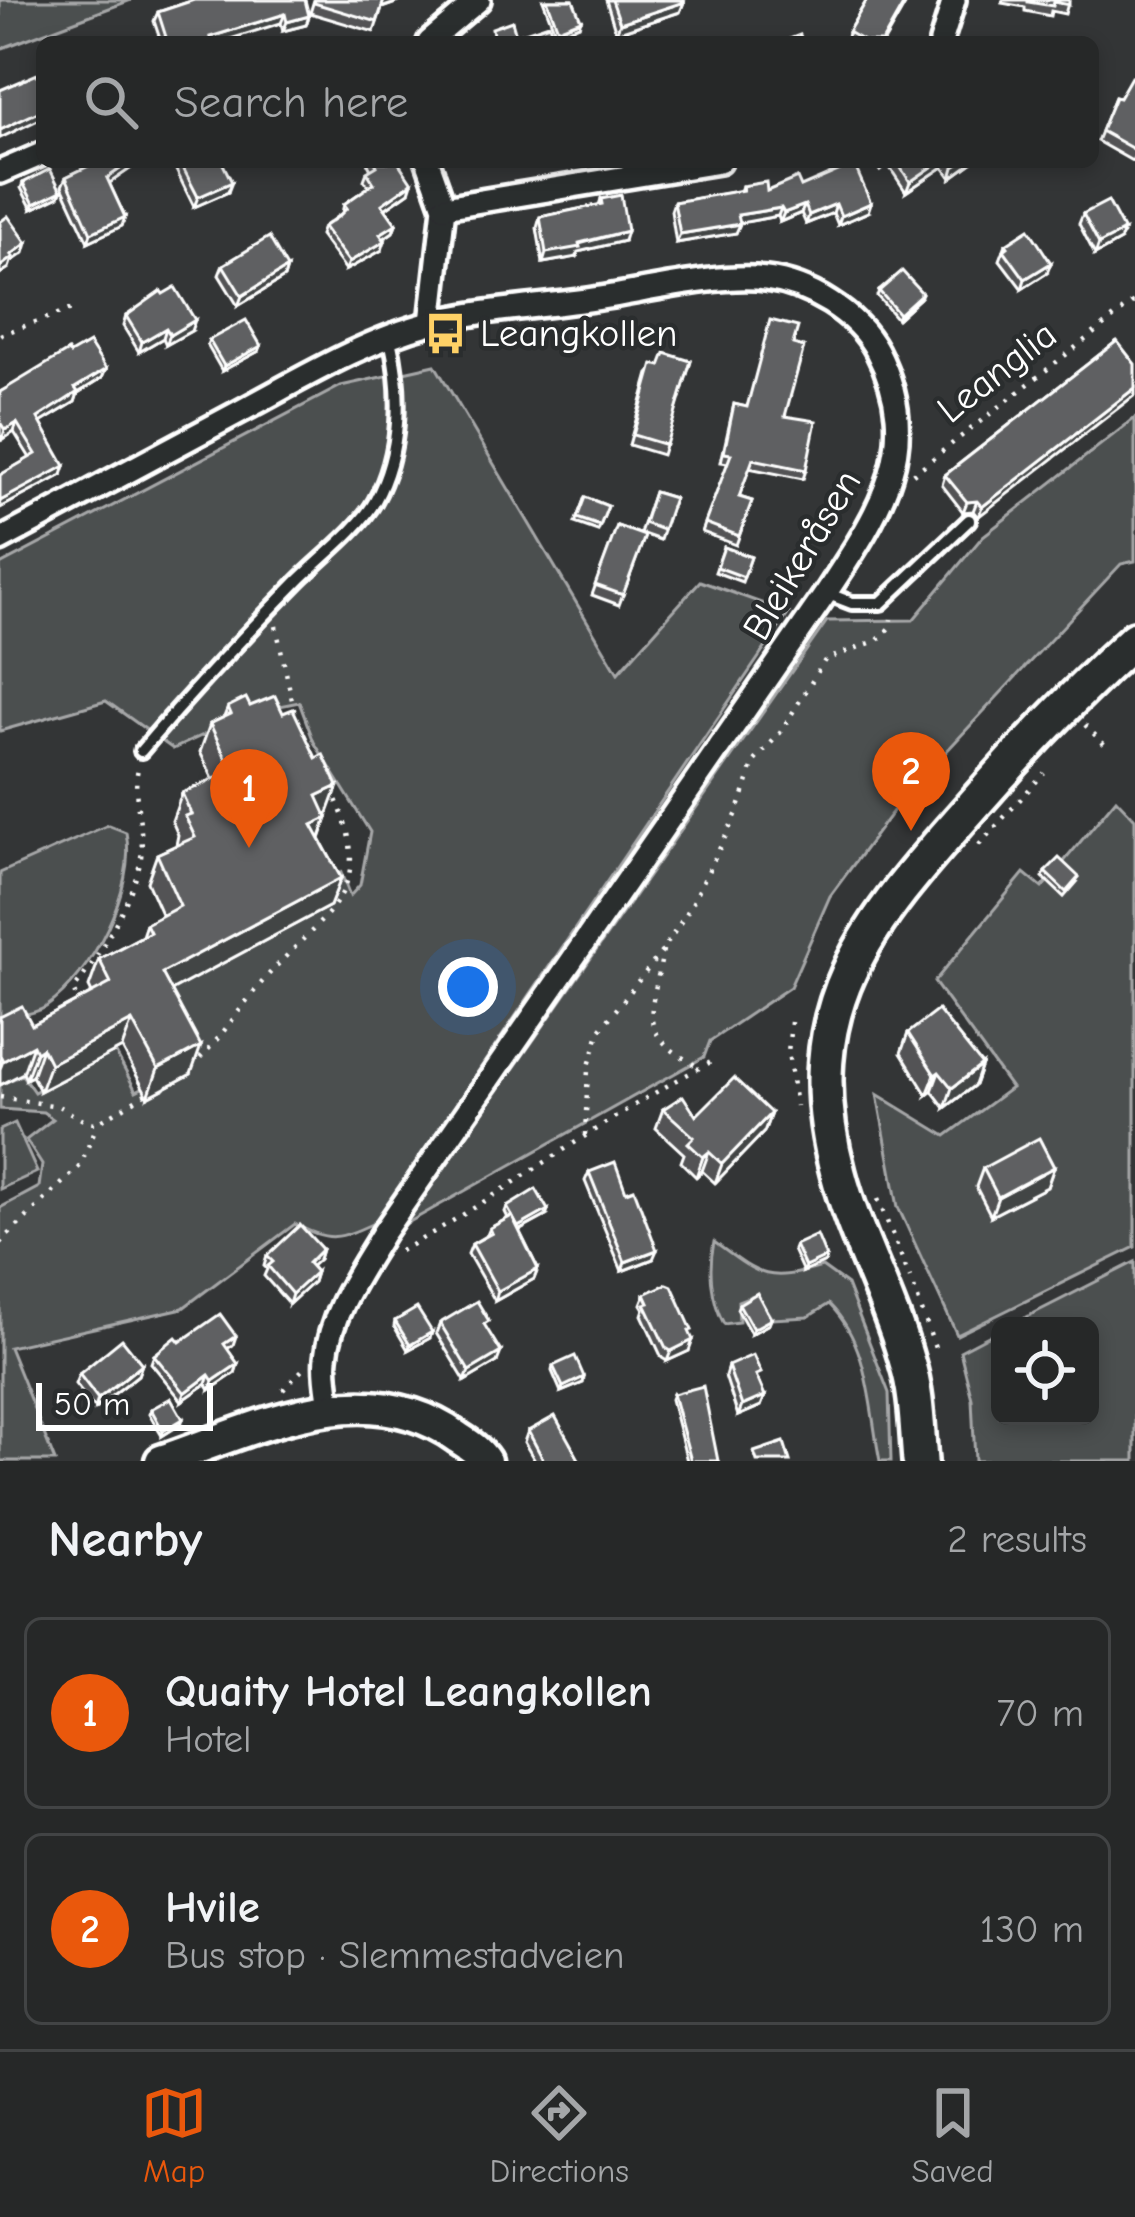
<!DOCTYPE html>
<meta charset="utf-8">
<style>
:root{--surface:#262828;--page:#2e3030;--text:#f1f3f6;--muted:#a4a6a8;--line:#424445;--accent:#ea580c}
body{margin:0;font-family:"Comic Neue",sans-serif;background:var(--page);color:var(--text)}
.controls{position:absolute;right:36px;bottom:36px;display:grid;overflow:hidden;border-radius:18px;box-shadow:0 6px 18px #0003}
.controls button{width:108px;height:108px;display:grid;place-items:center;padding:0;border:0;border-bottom:3px solid var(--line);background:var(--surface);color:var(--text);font:60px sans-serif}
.scale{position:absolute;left:36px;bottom:30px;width:177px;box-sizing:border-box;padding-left:12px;border:6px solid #fff;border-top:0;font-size:33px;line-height:42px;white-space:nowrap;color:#fff;-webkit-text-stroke:9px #2a2d2e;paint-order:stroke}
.you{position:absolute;left:468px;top:987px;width:42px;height:42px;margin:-30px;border:9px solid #fff;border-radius:50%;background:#1a73e8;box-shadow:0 0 0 18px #1a73e833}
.badge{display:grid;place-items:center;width:78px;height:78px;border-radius:50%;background:var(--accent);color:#fff;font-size:39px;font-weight:700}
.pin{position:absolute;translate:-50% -99px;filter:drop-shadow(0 3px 6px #0008)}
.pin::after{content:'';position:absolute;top:63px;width:42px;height:36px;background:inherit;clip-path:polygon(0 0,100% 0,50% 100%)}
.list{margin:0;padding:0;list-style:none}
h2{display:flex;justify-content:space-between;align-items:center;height:156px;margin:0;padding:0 48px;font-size:51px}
h2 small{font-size:39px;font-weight:400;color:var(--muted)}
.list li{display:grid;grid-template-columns:78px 1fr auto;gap:36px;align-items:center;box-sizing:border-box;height:192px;margin:0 24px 24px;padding:0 24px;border:3px solid var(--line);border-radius:18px}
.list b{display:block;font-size:45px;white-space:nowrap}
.list p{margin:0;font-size:39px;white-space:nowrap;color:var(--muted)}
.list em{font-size:39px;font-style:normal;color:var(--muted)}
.icon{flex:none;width:66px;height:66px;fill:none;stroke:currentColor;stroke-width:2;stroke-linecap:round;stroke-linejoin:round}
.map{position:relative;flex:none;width:1135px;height:1461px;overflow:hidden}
.search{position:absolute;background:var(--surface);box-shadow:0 6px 18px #0003;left:36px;right:36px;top:36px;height:132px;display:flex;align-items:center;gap:30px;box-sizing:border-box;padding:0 42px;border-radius:18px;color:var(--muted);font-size:45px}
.sheet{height:588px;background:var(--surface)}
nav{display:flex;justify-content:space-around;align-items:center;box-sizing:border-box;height:168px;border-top:3px solid var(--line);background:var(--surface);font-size:33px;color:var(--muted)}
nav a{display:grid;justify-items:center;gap:6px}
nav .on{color:var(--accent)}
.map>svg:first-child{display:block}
</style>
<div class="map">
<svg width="1135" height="1461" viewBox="0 0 1135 1461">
<rect width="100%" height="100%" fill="#333536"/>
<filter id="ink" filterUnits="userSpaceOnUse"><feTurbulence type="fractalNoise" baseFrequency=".00833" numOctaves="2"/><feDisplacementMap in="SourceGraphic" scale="24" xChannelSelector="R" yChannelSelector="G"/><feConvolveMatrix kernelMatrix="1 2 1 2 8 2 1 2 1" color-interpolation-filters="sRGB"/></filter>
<g filter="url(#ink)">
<!-- green -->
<g fill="#4c4f50" stroke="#a6a7a8" stroke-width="3">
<polygon points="0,0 131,0 0,49"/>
<path d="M435,365L618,673L700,581L789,613L376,1222C341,1238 331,1244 295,1224L183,1308L9,1347L55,1461H0V1208L39,1187L42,1165L26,1140L53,1119L43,1112L0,1109V1085L22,1075L34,1092L113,1048L136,1091L176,1071L145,1006L330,901L318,891L341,873L350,896L360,885L370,832L314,742L299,702L255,711L173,749L106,701L0,731V565L341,386Z"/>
<polygon points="1135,418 1135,561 1121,564 902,799 830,896 790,987 710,1041 704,1057 404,1225 827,621 913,620 983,536"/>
<polygon points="1116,799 1135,819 1135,1247 957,1335 898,1207 877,1094 946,1136 1011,1088 934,982 1024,873 1042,888"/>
<path d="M108,825L126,832C137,886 92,976 46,1007C33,1015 14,1016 0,1020V873Z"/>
<polygon points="15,1123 37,1172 0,1189 0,1130"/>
<path d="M714,1242C760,1276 766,1283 822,1267L847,1285L889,1393L891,1461H880C869,1407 870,1345 829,1304L808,1317L772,1319L756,1294L738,1301L739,1322L724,1324C711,1300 708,1269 714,1242Z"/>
<polygon points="1135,1262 1135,1461 975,1461 972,1399 960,1351 1000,1330 1000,1416 1090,1416 1090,1326 1009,1326"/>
</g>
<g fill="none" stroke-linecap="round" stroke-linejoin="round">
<defs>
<g id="service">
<polyline points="826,593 852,603 881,603 969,520"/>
<path d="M141,751C191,692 244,636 298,581C320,559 361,527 375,501C402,452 402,392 390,339"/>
</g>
<g id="minor">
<polyline points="429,42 479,0"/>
<polyline points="941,42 954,0"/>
<polyline points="428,162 444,207 431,323"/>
<polyline points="0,172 42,154"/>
<polyline points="444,207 719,162"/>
<path d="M0,540C80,497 161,454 241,411C301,379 365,340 431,323C483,309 541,307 594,299C643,292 718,273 766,279C808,284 857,313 877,351C926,445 879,513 826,593L383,1233C361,1270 330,1313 326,1358C324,1374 328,1391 330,1407"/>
</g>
<path id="secondary" d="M161,1461C255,1429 365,1371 457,1437C468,1444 478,1450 485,1461"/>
<path id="primary" d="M920,1461C917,1428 917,1393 907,1362C889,1297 855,1238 838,1173C793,1004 871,920 976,802C1026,745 1078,691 1135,639"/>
</defs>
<!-- service casing -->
<use href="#service" stroke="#fff" stroke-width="20"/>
<!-- minor casing -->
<use href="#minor" stroke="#fff" stroke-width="30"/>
<!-- secondary casing -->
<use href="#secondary" stroke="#fff" stroke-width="39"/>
<!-- primary casing -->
<use href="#primary" stroke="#fff" stroke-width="42"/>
<!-- path -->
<g stroke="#fff" stroke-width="4.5" stroke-dasharray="3 9" stroke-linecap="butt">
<polyline points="0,335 77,307"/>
<polyline points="913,474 1135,301"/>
<polyline points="276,626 295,714"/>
<polyline points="1085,725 1107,747"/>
<polyline points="979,845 1044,773"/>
<path d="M663,950C653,1015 631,1029 700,1068"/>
<path d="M81,1006L73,990C95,964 133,897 140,863C147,830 131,802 138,768"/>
<polyline points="791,1022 788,1052 796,1106"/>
<path d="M191,1066C219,1043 239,1008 263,981C321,913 382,895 333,793"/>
<polyline points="0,1097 58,1106 87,1122 98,1123 150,1091"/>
<polyline points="585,1135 588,1069 600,1030 663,950 691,906 738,811 754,762 780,733 825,660 878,640 890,627 891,619"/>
<polyline points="878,1199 910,1278"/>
<polyline points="0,1243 80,1166 97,1125"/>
<path d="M400,1251C508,1193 604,1116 713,1061"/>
<polyline points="914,1288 936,1351"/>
<polyline points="283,1390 304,1368"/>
</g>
<!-- service -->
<use href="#service" stroke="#2a2d2e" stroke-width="10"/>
<!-- minor -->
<use href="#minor" stroke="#2a2d2e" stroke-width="21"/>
<!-- secondary -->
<use href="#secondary" stroke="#2a2d2e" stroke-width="30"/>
<!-- primary -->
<use href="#primary" stroke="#2a2d2e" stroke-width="33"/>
</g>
<!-- wall -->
<g fill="#525354" stroke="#fff" stroke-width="3">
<polygon points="194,0 309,16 306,25 283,31 281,23 160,39 154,21 158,12"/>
<polygon points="314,0 404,0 382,8 374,32 310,13"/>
<polygon points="543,0 573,0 579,25 556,34"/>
<polygon points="606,0 683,0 684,2 680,12 616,33"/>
<polygon points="867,0 908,0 884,42 846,42 848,32"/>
<polygon points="1003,0 1069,0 1065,14 1051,11 1050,16 1025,11 1025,7 1002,3"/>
<polygon points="1135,79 1135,156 1132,161 1097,141 1115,97 1119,98"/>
<polygon points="97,162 140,162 109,183 125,217 122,226 88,242 62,186 66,177"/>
<polygon points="172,162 222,162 228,192 194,207"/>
<polygon points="367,162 398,162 409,192 385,209 396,224 393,232 383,239 382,250 346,270 320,235 323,227 342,213 344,204 369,187 364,180 367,172 371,170"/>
<polygon points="874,162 973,162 951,178 943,167 906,192 888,165 880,171"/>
<polygon points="23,183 61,191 59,196 32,209 21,188"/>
<polygon points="742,186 767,191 801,187 868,212 838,225 833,213 806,224 801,213 780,222 778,216 739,223 736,233 676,243 671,211 674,202 740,191"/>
<polygon points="601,199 624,241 578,252 577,257 543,263 537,228 540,217 599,205"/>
<polygon points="1083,214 1120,241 1095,255 1079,224"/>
<polygon points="1006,244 1047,273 1022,289 1000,260"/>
<polygon points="223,265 287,268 284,278 238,306 219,275"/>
<polygon points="879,291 920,298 897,319 877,296"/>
<polygon points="126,316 191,331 166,345 163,338 139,352 123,326"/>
<polygon points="209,340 261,346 259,351 222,371 207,345"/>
<polygon points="1117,341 978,517 973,511 963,512 942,485 945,475"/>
<polygon points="793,344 785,416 806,470 803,479 749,468 739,497 752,501 736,545 702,532 728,463 721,462 734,404 746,407"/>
<polygon points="70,354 106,369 102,378 78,393 75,402 40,423 62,475 0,508 0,475 30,458 14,432 2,440 0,437 0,392"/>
<polygon points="691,361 662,455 629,445 649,374 660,366"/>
<polygon points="654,492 674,498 660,540 640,533"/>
<polygon points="585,497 608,506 598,531 575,523"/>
<polygon points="617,526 645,536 619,605 592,595"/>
<polygon points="724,547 751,557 742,582 715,572"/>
<polygon points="250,706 328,813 325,815 327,818 320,839 341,878 330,906 171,990 191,1074 148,1097 122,1048 40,1091 32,1076 26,1079 23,1073 0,1085 0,1017 32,1025 92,993 89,987 99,959 142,936 146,924 162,916 147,882 157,854 176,845 178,835 172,821 182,793 213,779 200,752 210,724 224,717 228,707"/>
<polygon points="1045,872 1077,882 1064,897 1043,877"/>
<polygon points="908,1033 982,1065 975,1085 945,1108 932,1091 927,1095 901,1053"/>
<polygon points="663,1109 696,1116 771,1113 764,1132 715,1183 702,1171 696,1177 681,1162 684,1154 656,1128"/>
<polygon points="1054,1167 1047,1187 991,1216 976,1187 983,1168"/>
<polygon points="589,1172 653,1259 622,1271 585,1181"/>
<polygon points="507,1207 546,1216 519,1231 538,1269 534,1279 495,1301 468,1254 472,1244 487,1235 490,1228 508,1218 505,1212"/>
<polygon points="795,1245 825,1262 803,1272 793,1250"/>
<polygon points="322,1249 319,1259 311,1266 316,1272 313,1282 289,1304 264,1276 267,1269 264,1266 267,1256"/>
<polygon points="645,1294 690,1335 689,1351 667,1361 662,1358 642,1315 644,1309 641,1304"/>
<polygon points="739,1304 771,1319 769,1324 751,1334 737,1309"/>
<polygon points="395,1321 432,1332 430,1338 408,1350 394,1326"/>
<polygon points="440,1323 486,1328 497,1362 465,1381 436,1333"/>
<polygon points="236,1336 233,1345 227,1349 238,1364 235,1373 210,1390 206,1384 182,1401 151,1363 154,1355 180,1342"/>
<polygon points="142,1364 138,1375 95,1409 75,1384 79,1374"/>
<polygon points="553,1366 584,1377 583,1383 561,1392 552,1371"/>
<polygon points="728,1366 758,1381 765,1396 761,1406 738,1416 725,1376"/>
<polygon points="673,1394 718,1461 687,1461 671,1399"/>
<polygon points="151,1409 181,1424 162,1436 149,1414"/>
<polygon points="528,1431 580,1461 535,1461 524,1442"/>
</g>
<!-- shaded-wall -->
<g fill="#424445" stroke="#fff" stroke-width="3">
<polygon points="384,0 404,0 381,8"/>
<polygon points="684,2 680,12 616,33 620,23"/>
<polygon points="285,14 281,23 221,42 208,42 210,37"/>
<polygon points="309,16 306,25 283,31 287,22"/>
<polygon points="581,20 579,25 556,34 558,29"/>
<polygon points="42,110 42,118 0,138 0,130"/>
<polygon points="130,162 140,162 104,187 107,178"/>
<polygon points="939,162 945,162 943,167 906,192 910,182"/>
<polygon points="962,162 973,162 951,178 954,167"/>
<polygon points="232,182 228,192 194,207 198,197"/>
<polygon points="412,183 409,192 379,213 382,204"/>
<polygon points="61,191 59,196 32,209 34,204"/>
<polygon points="871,203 868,212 838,225 841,216"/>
<polygon points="836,204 833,213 806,224 809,215"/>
<polygon points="805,205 801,213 780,222 784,213"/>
<polygon points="781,208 778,216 735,224 738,215"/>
<polygon points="125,217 122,226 88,242 91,233"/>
<polygon points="396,224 393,232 377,243 380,234"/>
<polygon points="740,224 736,233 676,243 680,234"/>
<polygon points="627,231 624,241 578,252 577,257 543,263 546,253"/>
<polygon points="1124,231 1120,241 1095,255 1099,244"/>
<polygon points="385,241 382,250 346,270 349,262"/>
<polygon points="27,243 24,253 11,262 9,268 0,274 0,267 11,255"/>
<polygon points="1051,263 1047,273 1022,289 1025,279"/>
<polygon points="287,268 284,278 238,306 242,296"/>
<polygon points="922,293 920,298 897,319 899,314"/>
<polygon points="195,320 191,331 166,345 170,335"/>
<polygon points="166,328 163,338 139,352 142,342"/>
<polygon points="261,346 259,351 222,371 224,366"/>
<polygon points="106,369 102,378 78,393 75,402 34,427 38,418 75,388"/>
<polygon points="1135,388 1135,395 978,517 982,507"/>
<polygon points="17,423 14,432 2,440 5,430"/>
<polygon points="65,466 62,475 0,508 0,501"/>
<polygon points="977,501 973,511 963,512 967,502"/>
<polygon points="338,786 328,813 306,824 317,796"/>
<polygon points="327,818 317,846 312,825"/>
<polygon points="341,878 330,906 152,1001 162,973"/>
<polygon points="132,1021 122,1048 40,1091 50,1064"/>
<polygon points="33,1045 23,1073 0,1085 0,1069 3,1061"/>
<polygon points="201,1046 191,1074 148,1097 158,1069"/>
<polygon points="42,1048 32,1076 26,1079 36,1052"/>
<polygon points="982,1065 975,1085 945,1108 952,1088"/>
<polygon points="939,1072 932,1091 927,1095 935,1075"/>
<polygon points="771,1113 764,1132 715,1183 722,1164"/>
<polygon points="709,1152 702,1171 696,1177 703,1157"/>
<polygon points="1054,1167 1047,1187 991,1216 998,1197"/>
<polygon points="548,1210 546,1216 516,1232 518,1227"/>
<polygon points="322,1249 319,1259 304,1273 308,1263"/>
<polygon points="657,1250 653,1259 622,1271 625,1262"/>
<polygon points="826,1257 825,1262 803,1272 805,1267"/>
<polygon points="538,1269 534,1279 495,1301 498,1291"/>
<polygon points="316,1272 313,1282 289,1304 292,1294"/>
<polygon points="771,1319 769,1324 751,1334 753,1329"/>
<polygon points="432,1332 430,1338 408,1350 410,1345"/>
<polygon points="693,1340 689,1351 667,1361 671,1351"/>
<polygon points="501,1352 497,1362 465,1381 469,1371"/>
<polygon points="142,1364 138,1375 95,1409 98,1399"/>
<polygon points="238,1364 235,1373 210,1390 213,1381"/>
<polygon points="209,1375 206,1384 182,1401 185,1393"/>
<polygon points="584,1377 583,1383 561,1392 563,1387"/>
<polygon points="765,1396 761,1406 738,1416 742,1406"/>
<polygon points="183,1419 181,1424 162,1436 163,1431"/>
</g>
<!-- building -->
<g fill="#5f6162" stroke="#fff" stroke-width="3">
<polygon points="194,0 305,0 309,16 287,22 285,14 210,37 212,42 153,42 166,37 158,12"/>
<polygon points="315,0 384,0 377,22 314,3"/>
<polygon points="547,0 573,0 581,20 558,29"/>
<polygon points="612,0 683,0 684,2 620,23"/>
<polygon points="867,0 906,0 882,42 865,42 848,32"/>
<polygon points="1028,0 1069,0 1069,5 1054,2 1053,6 1028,2"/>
<polygon points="512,21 516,35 549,24 555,42 494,42 492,28"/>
<polygon points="800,35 803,42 782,42"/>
<polygon points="42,72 42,110 0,130 0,90"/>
<polygon points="1131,77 1135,79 1135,150 1101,131 1115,97 1119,98"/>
<polygon points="97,162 130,162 107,178 125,217 91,233 66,177"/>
<polygon points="180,162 222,162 232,182 198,197"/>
<polygon points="375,162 398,162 412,183 382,204 396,224 380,234 385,241 349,262 323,227 339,216 347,208 344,204 374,183 367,172 377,166"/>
<polygon points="897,162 939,162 910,182"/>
<polygon points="854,164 871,203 841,216 836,204 809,215 805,205 784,213 781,208 738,215 740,224 680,234 674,202 743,190 742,186 766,182 767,191 797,178 801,187"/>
<polygon points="50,169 61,191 34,204 23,183"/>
<polygon points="621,195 627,231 579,243 580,247 546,253 540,217 602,204 601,199"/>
<polygon points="1108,201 1124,231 1099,244 1083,214"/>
<polygon points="8,216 27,243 11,255 13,257 0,267 0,222"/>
<polygon points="1029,229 1051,263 1025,279 1004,250 1008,247 1006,244"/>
<polygon points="269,237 287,268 242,296 223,265"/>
<polygon points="902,271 922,293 899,314 879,291"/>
<polygon points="175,287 195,320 170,335 166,328 142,342 126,316 161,291 163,294"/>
<polygon points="246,320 261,346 224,366 209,340"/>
<polygon points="770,320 798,327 793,344 804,347 785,416 816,421 806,470 753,459 739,497 752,501 739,536 705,523 731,454 724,453 734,404 747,407"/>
<polygon points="1117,341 1135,364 1135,388 982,507 977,501 967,502 945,475"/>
<polygon points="89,343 106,369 75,388 78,392 38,418 65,466 0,501 0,475 36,454 17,423 5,430 0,422 0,392 68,351 70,354"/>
<polygon points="665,353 691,361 666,445 633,435 653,364 660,366"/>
<polygon points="654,492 674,498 663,530 644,523"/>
<polygon points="585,497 608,506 600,526 577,518"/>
<polygon points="617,526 645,536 623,595 595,585"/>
<polygon points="724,547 751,557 744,577 717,567"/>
<polygon points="275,696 283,713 293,709 316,758 323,754 338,786 317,796 327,818 312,825 341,878 162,973 201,1046 158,1069 132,1021 50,1064 42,1048 36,1052 33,1045 3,1061 0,1055 0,1017 22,1006 32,1025 111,983 99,959 150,932 146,924 180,906 157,854 195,837 185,816 191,814 182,793 232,771 210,724 231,714 228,707 246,698 250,706"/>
<polygon points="1059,858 1079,877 1066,892 1045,872"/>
<polygon points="938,1010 982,1065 952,1088 939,1072 935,1075 908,1033"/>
<polygon points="734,1078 771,1113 722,1164 709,1152 703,1157 688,1143 694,1137 663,1109 683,1096 696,1116"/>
<polygon points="1039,1138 1054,1167 998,1197 983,1168"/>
<polygon points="615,1162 626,1192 634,1189 657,1250 625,1262 589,1172"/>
<polygon points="536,1189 548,1210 518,1227 507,1207"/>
<polygon points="512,1216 538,1269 498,1291 472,1244 492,1233 490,1228"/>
<polygon points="300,1225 322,1249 308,1263 316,1272 292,1294 268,1266 273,1262 267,1256"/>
<polygon points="817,1235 826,1257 805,1267 795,1245"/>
<polygon points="667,1284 672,1286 692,1330 689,1331 693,1340 671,1351 666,1348 645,1304 649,1303 645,1294"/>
<polygon points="757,1293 771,1319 753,1329 739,1304"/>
<polygon points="477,1301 489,1321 484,1324 501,1352 469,1371 440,1323"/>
<polygon points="417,1308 432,1332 410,1345 395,1321"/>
<polygon points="220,1314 236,1336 224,1344 238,1364 213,1381 209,1375 185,1393 154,1355 176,1337 180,1342"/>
<polygon points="122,1339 142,1364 98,1399 79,1374"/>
<polygon points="753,1355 761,1373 756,1375 765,1396 742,1406 728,1366"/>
<polygon points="575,1356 584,1377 563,1387 553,1366"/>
<polygon points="703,1386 718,1461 691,1461 673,1394"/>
<polygon points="171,1398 183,1419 163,1431 151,1409"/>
<polygon points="555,1416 580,1461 544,1461 528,1431"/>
<polygon points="784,1442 790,1461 757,1461 754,1452"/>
</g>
</g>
<!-- icons -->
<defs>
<symbol id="bus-bare" viewBox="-9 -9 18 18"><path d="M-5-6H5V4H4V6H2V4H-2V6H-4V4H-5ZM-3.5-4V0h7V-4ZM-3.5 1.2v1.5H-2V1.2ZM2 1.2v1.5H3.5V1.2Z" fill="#ffd166" stroke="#2a2d2e" stroke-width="2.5" paint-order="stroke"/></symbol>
</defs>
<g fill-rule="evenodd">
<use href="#bus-bare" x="416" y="304" width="59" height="59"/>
</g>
<g text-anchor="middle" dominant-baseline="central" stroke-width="9" stroke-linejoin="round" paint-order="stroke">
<!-- poi labels -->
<g font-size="39" fill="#fff" stroke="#2a2d2e" text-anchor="start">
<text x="480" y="333">Leangkollen</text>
</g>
<!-- street labels -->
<g font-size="39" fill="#fff" stroke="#2a2d2e">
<text transform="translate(997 372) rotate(-38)">Leanglia</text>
<text transform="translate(802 555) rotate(-59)">Bleikeråsen</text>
</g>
</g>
</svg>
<div class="controls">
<button><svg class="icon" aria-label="locate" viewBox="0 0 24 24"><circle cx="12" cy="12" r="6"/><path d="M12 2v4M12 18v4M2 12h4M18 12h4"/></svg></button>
</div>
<div class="scale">50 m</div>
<div class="you"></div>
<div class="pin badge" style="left:249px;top:848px">1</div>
<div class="pin badge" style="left:911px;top:831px">2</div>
<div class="search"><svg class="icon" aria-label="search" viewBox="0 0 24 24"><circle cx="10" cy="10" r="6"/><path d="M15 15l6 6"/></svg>Search here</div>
</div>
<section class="sheet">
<h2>Nearby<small>2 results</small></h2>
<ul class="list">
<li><span class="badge">1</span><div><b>Quaity Hotel Leangkollen</b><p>Hotel</p></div><em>70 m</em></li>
<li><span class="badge">2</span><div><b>Hvile</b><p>Bus stop · Slemmestadveien</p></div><em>130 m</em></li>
</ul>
</section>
<nav>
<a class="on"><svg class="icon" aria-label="map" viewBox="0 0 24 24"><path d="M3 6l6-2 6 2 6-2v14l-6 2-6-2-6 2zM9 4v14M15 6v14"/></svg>Map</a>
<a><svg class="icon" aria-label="directions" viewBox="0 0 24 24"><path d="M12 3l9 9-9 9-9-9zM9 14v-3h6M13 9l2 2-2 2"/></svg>Directions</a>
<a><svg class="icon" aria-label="saved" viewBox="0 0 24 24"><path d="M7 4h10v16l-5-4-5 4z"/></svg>Saved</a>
</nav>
